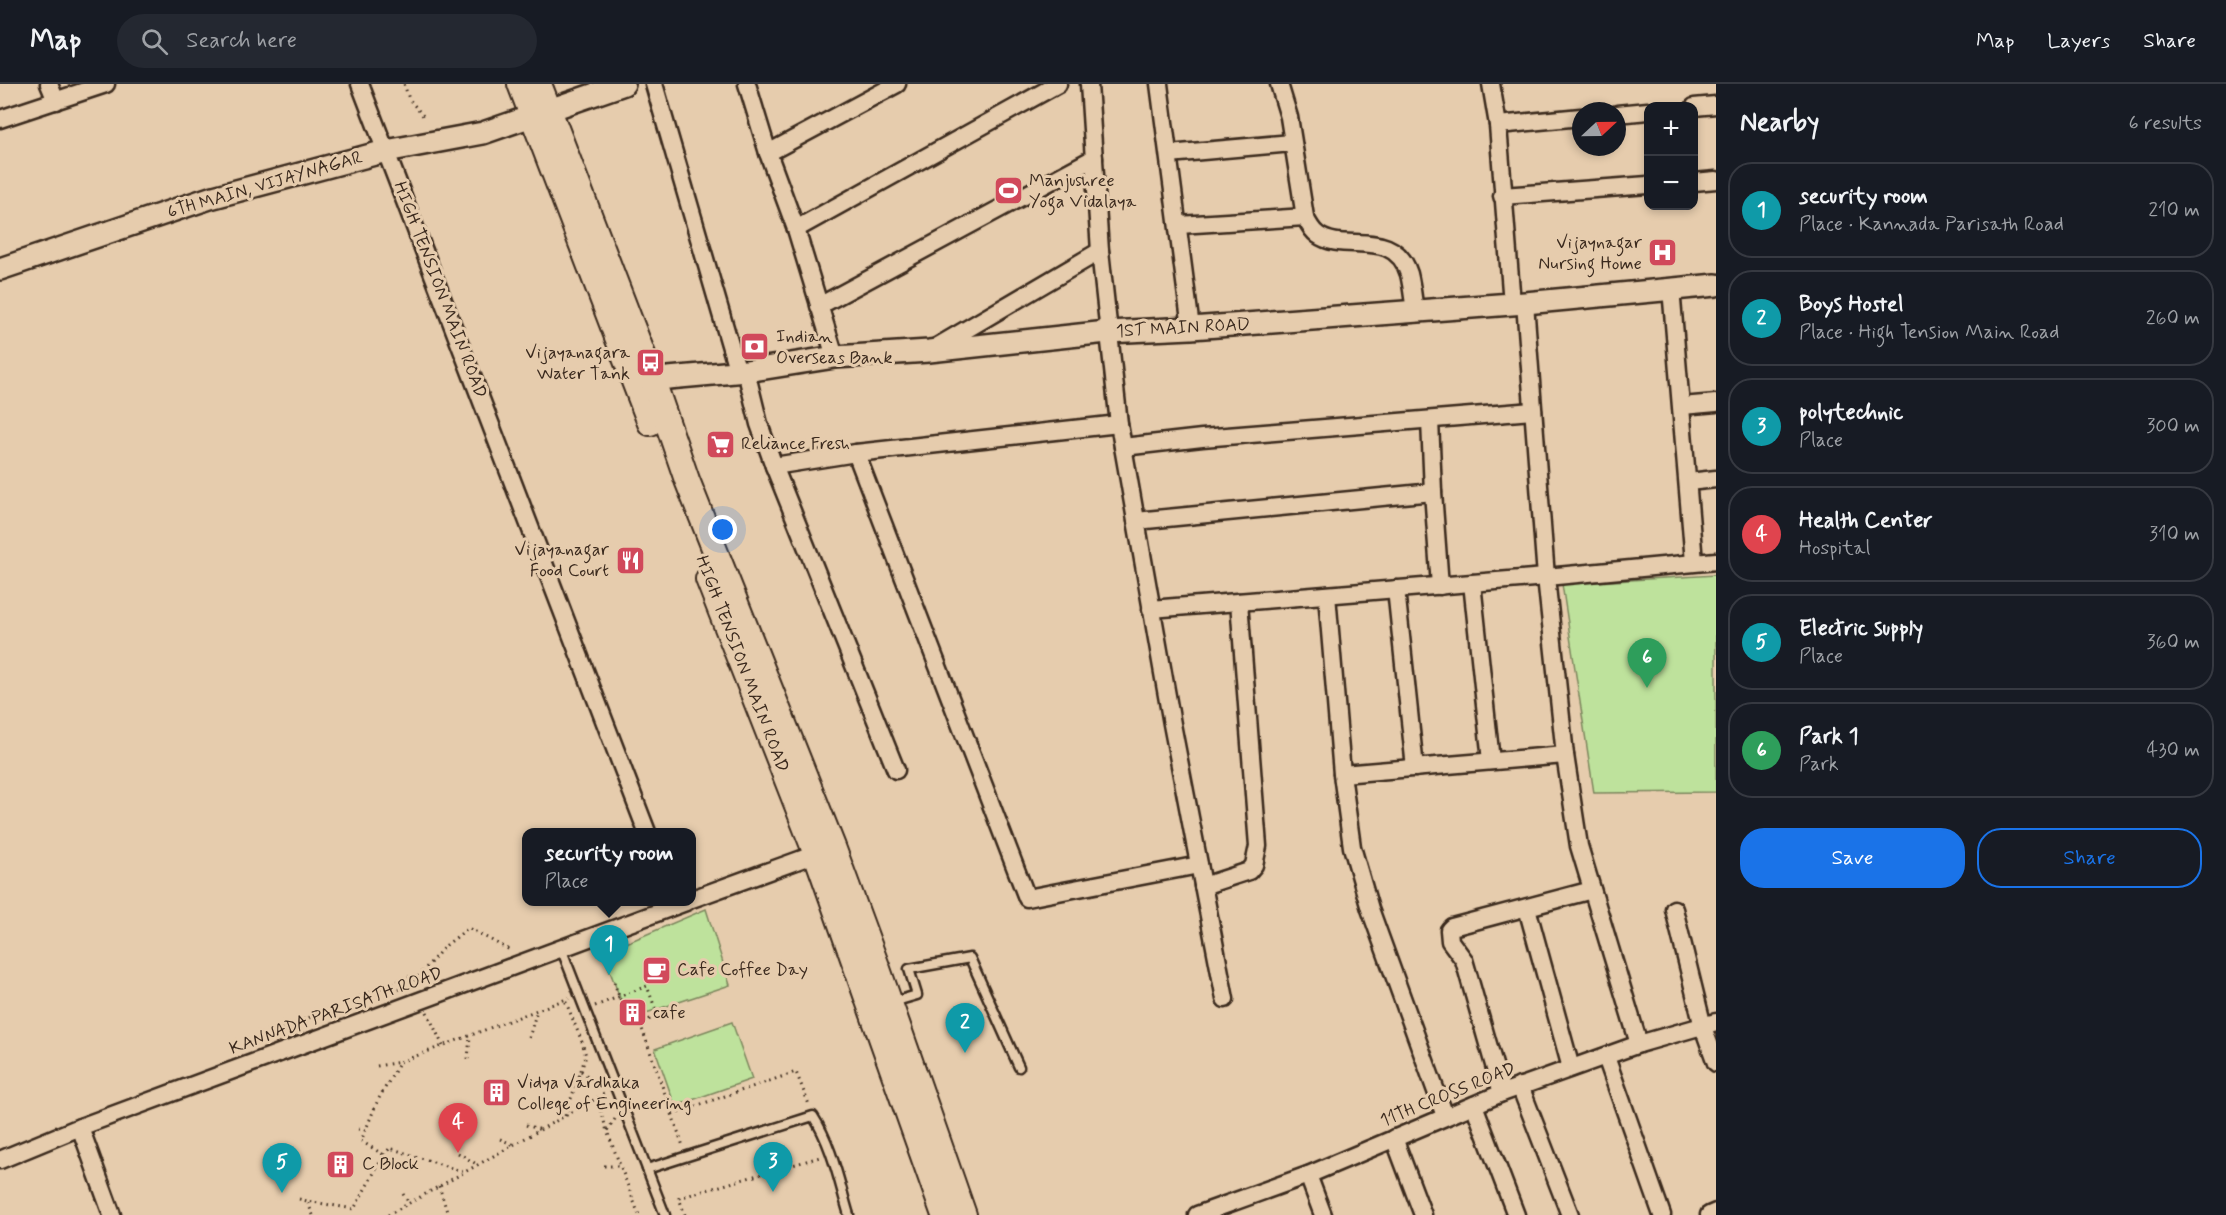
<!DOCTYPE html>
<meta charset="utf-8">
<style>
:root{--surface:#171b24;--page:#242831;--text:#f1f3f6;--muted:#9ea1a6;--line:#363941;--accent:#1a73e8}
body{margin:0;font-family:Mynerve,sans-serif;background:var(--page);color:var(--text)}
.controls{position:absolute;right:18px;top:18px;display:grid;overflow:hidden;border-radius:12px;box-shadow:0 3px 9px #0003}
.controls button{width:54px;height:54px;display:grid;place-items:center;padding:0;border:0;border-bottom:2px solid var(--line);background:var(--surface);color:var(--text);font:30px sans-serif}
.compass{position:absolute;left:1572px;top:18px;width:54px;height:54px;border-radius:50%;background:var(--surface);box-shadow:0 3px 9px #0003;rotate:68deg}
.you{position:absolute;left:723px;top:446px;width:21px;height:21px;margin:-15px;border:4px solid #fff;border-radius:50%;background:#1a73e8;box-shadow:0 0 0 9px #1a73e833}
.badge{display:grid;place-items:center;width:39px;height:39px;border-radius:50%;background:var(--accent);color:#fff;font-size:20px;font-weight:700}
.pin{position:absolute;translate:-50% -50px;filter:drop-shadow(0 2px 3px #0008)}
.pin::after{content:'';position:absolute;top:32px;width:21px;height:18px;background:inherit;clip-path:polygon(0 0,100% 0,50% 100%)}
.popup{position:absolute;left:522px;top:744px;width:174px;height:78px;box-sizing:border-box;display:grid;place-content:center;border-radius:12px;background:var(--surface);filter:drop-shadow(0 2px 4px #0005);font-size:20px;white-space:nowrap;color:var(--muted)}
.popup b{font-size:22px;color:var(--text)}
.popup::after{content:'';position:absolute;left:50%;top:100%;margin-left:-12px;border:12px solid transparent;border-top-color:var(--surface)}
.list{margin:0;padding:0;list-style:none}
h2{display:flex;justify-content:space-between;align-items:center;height:78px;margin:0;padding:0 24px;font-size:26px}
h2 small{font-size:20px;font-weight:400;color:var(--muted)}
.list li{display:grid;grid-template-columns:39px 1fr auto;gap:18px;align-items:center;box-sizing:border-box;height:96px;margin:0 12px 12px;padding:0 12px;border:2px solid var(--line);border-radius:24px}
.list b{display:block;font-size:22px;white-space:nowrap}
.list p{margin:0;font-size:20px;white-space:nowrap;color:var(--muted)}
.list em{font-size:20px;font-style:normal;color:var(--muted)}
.actions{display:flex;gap:12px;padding:18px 24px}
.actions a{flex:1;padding:14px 0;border:2px solid var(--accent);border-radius:24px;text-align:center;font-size:21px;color:var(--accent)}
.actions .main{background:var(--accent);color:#fff}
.icon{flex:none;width:33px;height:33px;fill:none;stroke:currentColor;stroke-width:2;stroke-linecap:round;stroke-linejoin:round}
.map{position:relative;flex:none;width:1716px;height:1131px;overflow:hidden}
header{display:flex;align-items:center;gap:36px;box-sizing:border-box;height:84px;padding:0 30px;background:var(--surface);border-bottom:2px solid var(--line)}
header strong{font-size:28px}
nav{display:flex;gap:33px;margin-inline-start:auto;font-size:21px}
.search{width:420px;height:54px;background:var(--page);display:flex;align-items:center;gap:15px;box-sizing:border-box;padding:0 21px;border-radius:33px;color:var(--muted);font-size:22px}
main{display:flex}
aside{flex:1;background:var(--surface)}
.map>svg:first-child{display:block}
</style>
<header>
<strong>Map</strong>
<div class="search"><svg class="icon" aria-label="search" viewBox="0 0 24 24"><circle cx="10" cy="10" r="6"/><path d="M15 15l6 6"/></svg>Search here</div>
<nav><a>Map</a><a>Layers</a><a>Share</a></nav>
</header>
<main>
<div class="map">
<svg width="1716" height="1131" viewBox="0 0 1716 1131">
<rect width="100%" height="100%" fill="#e6ccad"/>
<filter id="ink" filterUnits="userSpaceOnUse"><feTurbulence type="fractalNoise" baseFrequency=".0167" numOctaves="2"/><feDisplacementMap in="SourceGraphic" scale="12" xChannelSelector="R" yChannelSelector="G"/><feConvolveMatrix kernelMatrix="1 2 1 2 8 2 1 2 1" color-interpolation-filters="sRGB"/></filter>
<g filter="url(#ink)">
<!-- green -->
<g fill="#bee29c" stroke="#7c865d" stroke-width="1.5">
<polygon points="1716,491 1716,708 1594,709 1562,500"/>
<polygon points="706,825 730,901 628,935 603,869"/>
<polygon points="732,938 752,995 675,1022 655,965"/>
</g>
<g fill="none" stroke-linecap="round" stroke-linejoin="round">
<defs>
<g id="service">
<polyline points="561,864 665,1131"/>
<polyline points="893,918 917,911 909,885 970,874 1019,983"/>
<path d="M647,1085L813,1032C832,1061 839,1098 849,1131"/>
</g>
<g id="minor">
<polyline points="49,0 56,17"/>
<polyline points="360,0 647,748"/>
<polyline points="654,0 738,288"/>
<polyline points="747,0 768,69 796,145 835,273"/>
<polyline points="1089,0 1100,167 1119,340 1172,640 1225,915"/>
<polyline points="1159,0 1191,244"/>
<path d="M1279,0L1289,33L1305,133C1308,139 1312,147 1318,151C1344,170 1394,142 1409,190C1412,202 1413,215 1415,227"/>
<polyline points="1491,0 1498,41 1512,220"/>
<polyline points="1694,23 1716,21"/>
<polyline points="1617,30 1648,27"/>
<polyline points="0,35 106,0"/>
<polyline points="1498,41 1581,33"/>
<polyline points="768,69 897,0"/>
<polyline points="1169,70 1292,59"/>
<polyline points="1694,98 1716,96"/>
<polyline points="1502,112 1648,101"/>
<polyline points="1179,141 1305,133"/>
<polyline points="796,145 1058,0"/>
<polyline points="1671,204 1694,478"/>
<polyline points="1525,219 1546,493 1565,671 1579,762 1639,960"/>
<polyline points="819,222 1094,74"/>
<polyline points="933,265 1100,167"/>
<polyline points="746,287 759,340 774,382 896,686"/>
<polyline points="1682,322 1716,319"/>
<polyline points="1430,336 1433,408 1440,502"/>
<polyline points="1123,363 1202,354 1533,327"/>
<polyline points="856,369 1027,814 1199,781"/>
<polyline points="774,382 856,369 1119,340"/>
<polyline points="1688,398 1716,395"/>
<polyline points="1136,437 1433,408"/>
<polyline points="1472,499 1491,677"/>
<polyline points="1396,505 1415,684"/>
<polyline points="1327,511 1342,690 1352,763 1370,825 1445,1032"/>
<polyline points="1151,525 1546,493 1716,477"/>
<polyline points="1342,690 1565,671"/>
<polyline points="1203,802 1249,787 1254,781 1258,762 1239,518"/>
<polyline points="692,815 824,767"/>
<polyline points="1527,824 1571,984"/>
<polyline points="1674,825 1703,943 1716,979"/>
<polyline points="1606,973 1662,1131"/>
<polyline points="1520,1002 1570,1131"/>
<polyline points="1502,1009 1464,876 1450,857 1449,846 1452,843 1592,806"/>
<polyline points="1474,1021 1516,1131"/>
<polyline points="80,1043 112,1131"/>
<polyline points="1394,1054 1423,1131"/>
<polyline points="0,1076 80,1043 686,818"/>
<polyline points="1308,1091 1323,1131"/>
<polyline points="1197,1131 1308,1091 1502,1009 1639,960 1716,938"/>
<polyline points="1709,1131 1716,1128"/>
</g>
<g id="tertiary">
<polyline points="0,185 210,114 386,67 483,49 624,0"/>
<polyline points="635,297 746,287 835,273 929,267 1107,248 1191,244 1525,219 1716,201"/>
</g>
<g id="secondary">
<polyline points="520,0 650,339"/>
<polyline points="539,0 652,294 687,396 833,763 878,885 964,1131"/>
<polyline points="708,495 816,770 944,1131"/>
</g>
</defs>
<!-- service casing -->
<use href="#service" stroke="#3b2a1e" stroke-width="13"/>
<!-- minor casing -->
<use href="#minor" stroke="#3b2a1e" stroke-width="21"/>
<!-- tertiary casing -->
<use href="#tertiary" stroke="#3b2a1e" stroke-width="26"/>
<!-- secondary casing -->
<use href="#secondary" stroke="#3b2a1e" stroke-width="28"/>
<!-- path -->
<g stroke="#3b2a1e" stroke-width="3" stroke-dasharray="1.5 4.5" stroke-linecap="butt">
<polyline points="404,0 409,15 424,33"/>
<polyline points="614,898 624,927"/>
<polyline points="387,913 385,910 411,901 444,863 468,844 512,867"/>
<polyline points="595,922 647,902 658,932 640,939 672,1030 796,988 810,1023"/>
<polyline points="427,928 443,962"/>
<polyline points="281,945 409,893 411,901"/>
<polyline points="529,954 537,926"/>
<polyline points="468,975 470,952"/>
<polyline points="377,982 400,978"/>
<polyline points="581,987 604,1005"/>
<polyline points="597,1015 607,1047"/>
<polyline points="672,1030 683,1062"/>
<polyline points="565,1032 586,972 582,958 565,916"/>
<polyline points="615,1035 607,1047 639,1131"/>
<polyline points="526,1041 541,1046"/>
<polyline points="358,1045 365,1046"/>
<polyline points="500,1055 514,1061"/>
<polyline points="458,1069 478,1081"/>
<polyline points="384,1071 390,1064 464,1088"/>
<polyline points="604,1082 620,1082"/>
<polyline points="439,1102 448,1131"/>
<polyline points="403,1110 409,1119"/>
<polyline points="299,1115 307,1117"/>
<polyline points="313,1131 307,1117 354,1125 384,1071 361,1057 378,1016 400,978 569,914"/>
<polyline points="388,1131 606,1009"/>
<polyline points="685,1131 679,1114 820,1073"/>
</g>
<!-- service -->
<use href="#service" stroke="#e6ccad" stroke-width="8"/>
<!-- minor -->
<use href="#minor" stroke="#e6ccad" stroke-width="16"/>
<!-- tertiary -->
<use href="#tertiary" stroke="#e6ccad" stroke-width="21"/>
<!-- secondary -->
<use href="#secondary" stroke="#e6ccad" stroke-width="24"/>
</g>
</g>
<!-- icons -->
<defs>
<symbol id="stadium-square" viewBox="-11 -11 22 22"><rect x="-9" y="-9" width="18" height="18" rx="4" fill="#d1495b" stroke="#e6ccad"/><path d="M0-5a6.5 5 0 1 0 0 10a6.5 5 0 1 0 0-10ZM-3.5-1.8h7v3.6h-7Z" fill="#fff"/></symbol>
<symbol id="hospital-square" viewBox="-11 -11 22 22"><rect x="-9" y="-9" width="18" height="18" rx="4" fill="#d1495b" stroke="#e6ccad"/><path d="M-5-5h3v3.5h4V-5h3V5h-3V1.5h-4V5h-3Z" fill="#fff"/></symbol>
<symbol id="bank-square" viewBox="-11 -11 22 22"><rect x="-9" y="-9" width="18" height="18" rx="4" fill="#d1495b" stroke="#e6ccad"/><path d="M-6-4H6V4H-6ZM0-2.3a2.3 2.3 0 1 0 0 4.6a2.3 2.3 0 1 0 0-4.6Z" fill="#fff"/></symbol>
<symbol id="bus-square" viewBox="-11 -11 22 22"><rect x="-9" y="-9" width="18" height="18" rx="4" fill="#d1495b" stroke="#e6ccad"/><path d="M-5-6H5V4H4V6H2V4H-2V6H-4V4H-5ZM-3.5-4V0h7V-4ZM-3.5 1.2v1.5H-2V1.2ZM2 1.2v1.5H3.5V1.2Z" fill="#fff"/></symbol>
<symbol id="supermarket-square" viewBox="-11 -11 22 22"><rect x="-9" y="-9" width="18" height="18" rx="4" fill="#d1495b" stroke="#e6ccad"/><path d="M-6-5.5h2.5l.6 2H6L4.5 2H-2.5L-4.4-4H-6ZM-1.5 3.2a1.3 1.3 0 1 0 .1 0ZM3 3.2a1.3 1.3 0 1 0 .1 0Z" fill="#fff"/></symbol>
<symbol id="restaurant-square" viewBox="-11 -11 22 22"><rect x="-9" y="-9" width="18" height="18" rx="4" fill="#d1495b" stroke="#e6ccad"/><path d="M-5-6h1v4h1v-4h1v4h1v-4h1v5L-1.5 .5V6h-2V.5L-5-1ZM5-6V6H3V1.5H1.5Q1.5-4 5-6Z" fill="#fff"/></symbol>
<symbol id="cafe-square" viewBox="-11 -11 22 22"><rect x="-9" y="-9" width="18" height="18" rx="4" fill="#d1495b" stroke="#e6ccad"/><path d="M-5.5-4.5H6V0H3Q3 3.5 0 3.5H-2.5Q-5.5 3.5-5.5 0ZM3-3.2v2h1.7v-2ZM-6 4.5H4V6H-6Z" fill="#fff"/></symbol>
<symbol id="building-square" viewBox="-11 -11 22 22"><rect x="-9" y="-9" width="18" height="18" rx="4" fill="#d1495b" stroke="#e6ccad"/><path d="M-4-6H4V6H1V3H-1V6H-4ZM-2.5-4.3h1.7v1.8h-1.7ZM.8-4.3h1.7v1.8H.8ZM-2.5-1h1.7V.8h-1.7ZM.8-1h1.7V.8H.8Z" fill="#fff"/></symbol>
</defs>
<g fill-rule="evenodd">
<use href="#stadium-square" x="992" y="90" width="33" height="33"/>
<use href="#hospital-square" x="1646" y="152" width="33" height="33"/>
<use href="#bank-square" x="738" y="246" width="33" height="33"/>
<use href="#bus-square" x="634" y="262" width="33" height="33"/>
<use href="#supermarket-square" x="704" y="344" width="33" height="33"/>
<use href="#restaurant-square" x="614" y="460" width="33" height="33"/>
<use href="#cafe-square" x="640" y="870" width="33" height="33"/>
<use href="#building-square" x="616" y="912" width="33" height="33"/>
<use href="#building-square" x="480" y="992" width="33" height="33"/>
<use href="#building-square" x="324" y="1064" width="33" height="33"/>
</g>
<g text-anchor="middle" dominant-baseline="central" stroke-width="6" stroke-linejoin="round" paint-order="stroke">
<!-- poi labels -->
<g font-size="18" fill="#3b2a1e" stroke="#e6ccad" text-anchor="start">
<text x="1029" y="97">Manjushree<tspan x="1029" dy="21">Yoga Vidalaya</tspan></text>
<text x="1642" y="159" text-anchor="end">Vijaynagar<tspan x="1642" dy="21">Nursing Home</tspan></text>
<text x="776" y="253">Indian<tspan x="776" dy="21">Overseas Bank</tspan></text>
<text x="630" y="269" text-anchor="end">Vijayanagara<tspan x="630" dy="21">Water Tank</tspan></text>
<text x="741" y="360">Reliance Fresh</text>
<text x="609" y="466" text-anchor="end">Vijayanagar<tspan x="609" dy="21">Food Court</tspan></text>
<text x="677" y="886">Cafe Coffee Day</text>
<text x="653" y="929">cafe</text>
<text x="517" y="999">Vidya Vardhaka<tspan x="517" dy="21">College of Engineering</tspan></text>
<text x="362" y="1080">C Block</text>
</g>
<!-- street labels -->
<g font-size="18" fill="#3b2a1e" stroke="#e6ccad">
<text transform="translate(265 101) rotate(-16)">6TH MAIN, VIJAYNAGAR</text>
<text transform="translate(440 206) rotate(69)">HIGH TENSION MAIN ROAD</text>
<text transform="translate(1183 244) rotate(-3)">1ST MAIN ROAD</text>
<text transform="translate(742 580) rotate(69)">HIGH TENSION MAIN ROAD</text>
<text transform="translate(336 927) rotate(-20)">KANNADA PARISATH ROAD</text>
<text transform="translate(1448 1011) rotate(-22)">11TH CROSS ROAD</text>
</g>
</g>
</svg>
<div class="controls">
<button>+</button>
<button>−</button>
</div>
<svg class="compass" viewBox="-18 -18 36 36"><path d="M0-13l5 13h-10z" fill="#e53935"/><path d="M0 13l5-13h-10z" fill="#9ea1a6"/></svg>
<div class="you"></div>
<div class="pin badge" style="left:609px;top:891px;background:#0f9aa8">1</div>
<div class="popup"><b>security room</b>Place</div>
<div class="pin badge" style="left:965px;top:969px;background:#0f9aa8">2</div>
<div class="pin badge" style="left:773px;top:1108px;background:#0f9aa8">3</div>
<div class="pin badge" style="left:458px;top:1069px;background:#e0444e">4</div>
<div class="pin badge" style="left:282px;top:1109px;background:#0f9aa8">5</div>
<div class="pin badge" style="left:1647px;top:604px;background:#2e9e5b">6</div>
</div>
<aside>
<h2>Nearby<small>6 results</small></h2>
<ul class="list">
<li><span class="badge" style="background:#0f9aa8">1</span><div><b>security room</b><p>Place · Kannada Parisath Road</p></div><em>210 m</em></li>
<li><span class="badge" style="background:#0f9aa8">2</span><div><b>Boys Hostel</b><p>Place · High Tension Main Road</p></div><em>260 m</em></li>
<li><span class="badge" style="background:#0f9aa8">3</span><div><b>polytechnic</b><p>Place</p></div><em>300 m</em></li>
<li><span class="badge" style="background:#e0444e">4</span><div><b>Health Center</b><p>Hospital</p></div><em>310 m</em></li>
<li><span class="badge" style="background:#0f9aa8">5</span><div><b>Electric supply</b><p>Place</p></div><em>360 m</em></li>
<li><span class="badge" style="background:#2e9e5b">6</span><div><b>Park 1</b><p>Park</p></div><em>430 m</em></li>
</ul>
<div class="actions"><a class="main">Save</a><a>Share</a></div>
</aside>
</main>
